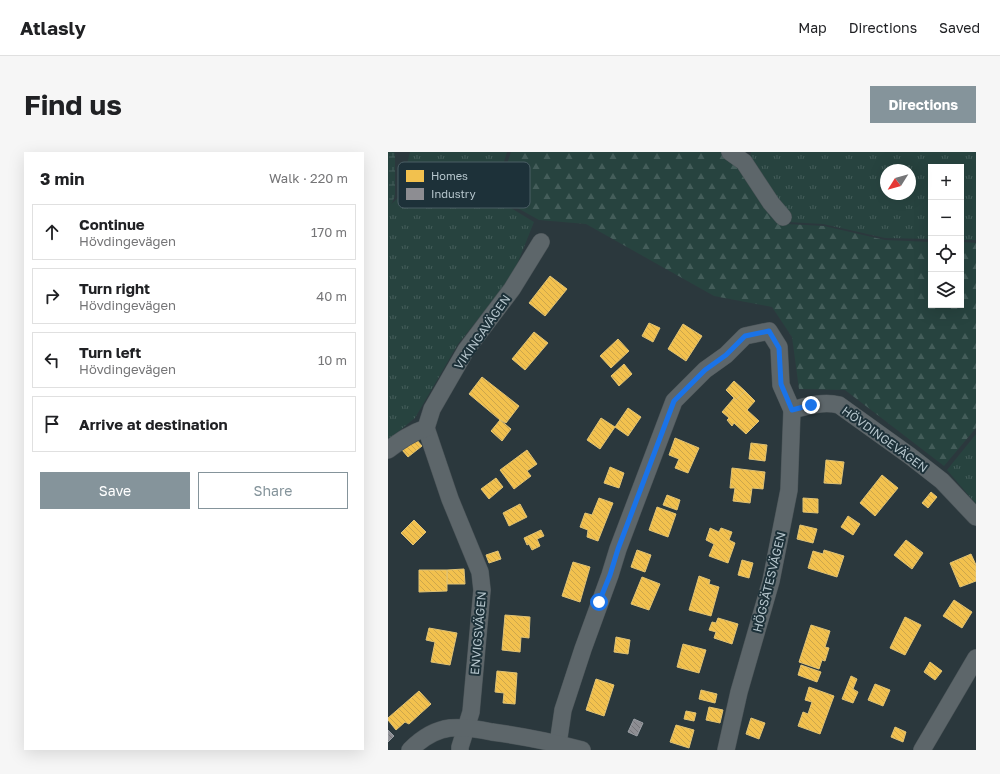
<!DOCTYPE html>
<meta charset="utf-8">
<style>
:root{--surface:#fff;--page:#f6f6f6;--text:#202124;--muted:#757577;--line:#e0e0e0;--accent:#85949b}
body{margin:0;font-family:"Golos Text",sans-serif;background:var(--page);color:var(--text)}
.controls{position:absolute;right:12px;top:12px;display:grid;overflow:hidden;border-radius:0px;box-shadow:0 4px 16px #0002}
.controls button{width:36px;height:36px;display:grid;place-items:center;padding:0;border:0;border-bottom:1px solid var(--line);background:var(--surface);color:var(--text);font:20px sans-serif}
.compass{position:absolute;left:492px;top:12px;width:36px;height:36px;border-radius:50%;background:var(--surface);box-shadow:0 4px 16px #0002;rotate:233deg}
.stop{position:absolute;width:12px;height:12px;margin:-9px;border:3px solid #1a73e8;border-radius:50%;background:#fff}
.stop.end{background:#1a73e8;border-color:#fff;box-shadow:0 1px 4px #0008}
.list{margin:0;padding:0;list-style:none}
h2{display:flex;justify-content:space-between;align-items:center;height:52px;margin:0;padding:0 16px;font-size:17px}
h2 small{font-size:13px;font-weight:400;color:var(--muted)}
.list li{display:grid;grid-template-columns:26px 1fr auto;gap:12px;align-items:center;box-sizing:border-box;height:56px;margin:0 8px 8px;padding:0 8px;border:1px solid var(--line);border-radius:0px}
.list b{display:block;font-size:15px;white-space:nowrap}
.list p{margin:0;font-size:13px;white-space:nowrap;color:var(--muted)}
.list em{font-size:13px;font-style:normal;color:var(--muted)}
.actions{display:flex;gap:8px;padding:12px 16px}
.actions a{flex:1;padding:9px 0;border:1px solid var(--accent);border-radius:0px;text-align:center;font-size:14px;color:var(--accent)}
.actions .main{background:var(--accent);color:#fff}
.icon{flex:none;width:22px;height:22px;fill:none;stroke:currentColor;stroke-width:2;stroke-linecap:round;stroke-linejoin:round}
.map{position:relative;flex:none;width:588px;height:598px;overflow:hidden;border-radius:0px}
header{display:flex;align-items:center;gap:24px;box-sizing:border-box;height:56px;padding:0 20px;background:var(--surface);border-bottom:1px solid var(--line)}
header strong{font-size:19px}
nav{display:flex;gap:22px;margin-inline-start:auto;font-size:14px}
.intro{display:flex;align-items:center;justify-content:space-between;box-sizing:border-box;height:96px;padding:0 24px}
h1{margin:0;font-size:28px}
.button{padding:10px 18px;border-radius:0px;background:var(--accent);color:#fff;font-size:14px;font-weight:700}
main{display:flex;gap:24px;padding:0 24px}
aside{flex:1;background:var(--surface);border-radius:0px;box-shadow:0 4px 16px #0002}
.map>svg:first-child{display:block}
</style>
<header>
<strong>Atlasly</strong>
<nav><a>Map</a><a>Directions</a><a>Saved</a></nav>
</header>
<div class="intro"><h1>Find us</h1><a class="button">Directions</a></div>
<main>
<aside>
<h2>3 min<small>Walk · 220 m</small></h2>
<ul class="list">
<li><svg class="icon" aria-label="ahead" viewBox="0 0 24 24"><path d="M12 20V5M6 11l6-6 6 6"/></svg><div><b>Continue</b><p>Hövdingevägen</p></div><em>170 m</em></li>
<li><svg class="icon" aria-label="right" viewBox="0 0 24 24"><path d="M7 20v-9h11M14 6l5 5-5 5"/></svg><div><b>Turn right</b><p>Hövdingevägen</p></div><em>40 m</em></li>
<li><svg class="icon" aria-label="left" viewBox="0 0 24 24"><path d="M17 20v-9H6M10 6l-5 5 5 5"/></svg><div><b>Turn left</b><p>Hövdingevägen</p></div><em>10 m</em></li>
<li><svg class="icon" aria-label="arrive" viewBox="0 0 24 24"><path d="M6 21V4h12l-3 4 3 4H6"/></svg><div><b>Arrive at destination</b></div></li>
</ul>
<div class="actions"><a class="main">Save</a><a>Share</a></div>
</aside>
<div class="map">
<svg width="588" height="598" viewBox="0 0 588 598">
<defs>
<pattern id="grass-tufts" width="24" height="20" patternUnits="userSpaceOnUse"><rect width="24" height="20" fill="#27433f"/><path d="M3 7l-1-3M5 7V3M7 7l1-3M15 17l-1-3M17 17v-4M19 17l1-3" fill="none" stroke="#445d5a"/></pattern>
<pattern id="forest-firs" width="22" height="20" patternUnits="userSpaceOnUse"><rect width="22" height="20" fill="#27433f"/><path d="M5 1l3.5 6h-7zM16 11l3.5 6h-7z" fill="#445d5a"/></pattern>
<pattern id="wetland-marsh" width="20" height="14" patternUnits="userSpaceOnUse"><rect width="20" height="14" fill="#27433f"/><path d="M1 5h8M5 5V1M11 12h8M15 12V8" fill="none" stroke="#445d5a"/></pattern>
<pattern id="homes-back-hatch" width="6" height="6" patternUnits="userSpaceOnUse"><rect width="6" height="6" fill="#f2c14e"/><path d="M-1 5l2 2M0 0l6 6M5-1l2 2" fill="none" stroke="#cda64b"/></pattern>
<pattern id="industry-back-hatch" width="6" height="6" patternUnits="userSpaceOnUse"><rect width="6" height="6" fill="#8d8d92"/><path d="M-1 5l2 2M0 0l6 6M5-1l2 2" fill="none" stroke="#737479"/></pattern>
</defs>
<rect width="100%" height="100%" fill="#2b383d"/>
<!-- grass -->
<g fill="url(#grass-tufts)" fill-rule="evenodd">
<polygon points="22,0 119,0 105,45 146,70 124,125 70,192 27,266 0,288 0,55 11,45"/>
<path d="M363,0H588V88H573V15H543V87L497,86L435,72L400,70L361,9ZM498,18H522V42H498Z"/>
<polygon points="588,282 588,352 559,318"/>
</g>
<!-- forest -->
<polygon fill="url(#forest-firs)" points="123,0 350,0 398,72 436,74 497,88 543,90 543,153 573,153 573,90 588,91 588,276 556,314 457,238 411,237 404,185 384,155 326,144 198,72 151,68 108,44"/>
<!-- wetland -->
<polygon fill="url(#wetland-marsh)" points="0,0 6,0 7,2 7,44 0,60"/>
<!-- homes -->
<g fill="url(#homes-back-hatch)" stroke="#e0c274">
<polygon points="162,124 179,137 157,164 141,151"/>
<polygon points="261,171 272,176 265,190 254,184"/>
<polygon points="295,172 314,184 298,209 280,197"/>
<polygon points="146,180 160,191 137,218 124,207"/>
<polygon points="230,187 241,199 223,216 212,204"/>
<polygon points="236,212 244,222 231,234 223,224"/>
<polygon points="94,225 131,254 118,271 112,268 81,242"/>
<polygon points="346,229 357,239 348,248 338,238"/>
<polygon points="357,239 367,249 359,258 371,269 358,282 346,271 344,274 339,268 341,266 334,260 346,246 348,248"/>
<polygon points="240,256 253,265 240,284 227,275"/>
<polygon points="213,266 227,275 212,297 199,288"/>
<polygon points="112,268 123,277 114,289 103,279"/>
<polygon points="287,286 311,296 300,321 287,316 291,307 281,303"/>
<polygon points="28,287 34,294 20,305 14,298"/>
<polygon points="363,291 379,293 377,309 361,307"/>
<polygon points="139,298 149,312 139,319 143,324 126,337 112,318"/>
<polygon points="438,308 456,310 453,332 436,331"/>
<polygon points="222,315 236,321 231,336 216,331"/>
<polygon points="344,316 377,320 375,337 364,336 362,351 345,349 347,336 342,336"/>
<polygon points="494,323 510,336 487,364 472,351"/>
<polygon points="108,326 115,335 101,347 93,337"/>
<polygon points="543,340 549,345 540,356 534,351"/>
<polygon points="279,343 292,348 289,358 275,353"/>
<polygon points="211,346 225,351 210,389 199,385 200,378 192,375 197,361 204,363"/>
<polygon points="415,346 430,347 430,361 415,360"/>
<polygon points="132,352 139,365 121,374 115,361"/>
<polygon points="269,355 288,362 280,385 261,378"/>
<polygon points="460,364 472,372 465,383 453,375"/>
<polygon points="26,368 38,380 25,393 13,381"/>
<polygon points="412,373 429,377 425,391 409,387"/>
<polygon points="322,376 331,380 333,376 344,380 341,388 347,391 340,411 321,404 326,392 318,388"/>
<polygon points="153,378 156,384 149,387 152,394 144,398 141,392 139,393 136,386"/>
<polygon points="518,388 535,401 524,417 506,403"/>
<polygon points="249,398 263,403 257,420 243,415"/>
<polygon points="436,398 456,404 449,425 420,416 425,399 435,402"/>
<polygon points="110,399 113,407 101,411 98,403"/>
<polygon points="583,402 588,413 588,429 572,435 562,411"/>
<polygon points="354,408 365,411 361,426 350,423"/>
<polygon points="185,410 202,415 192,450 174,444"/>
<polygon points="76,417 77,432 59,432 59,418"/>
<polygon points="31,418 59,418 59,439 31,440"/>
<polygon points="311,424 322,428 321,432 331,435 323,464 301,458"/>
<polygon points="254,425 272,432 261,458 243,452"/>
<polygon points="566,448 584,460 574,476 555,464"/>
<polygon points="117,463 142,465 141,486 133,485 132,500 114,498"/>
<polygon points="517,465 533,473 517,503 502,496"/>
<polygon points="330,466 350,472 344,492 326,486 328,480 321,478 324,470 328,471"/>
<polygon points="423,473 442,479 437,495 441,496 437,509 434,508 431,517 411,510"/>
<polygon points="41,476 69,481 62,513 43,510 47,490 38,488"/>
<polygon points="228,485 242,488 240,502 226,500"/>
<polygon points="295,492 318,498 311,521 289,515"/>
<polygon points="542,510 554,519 547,528 536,520"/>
<polygon points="413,513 433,520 429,530 410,523"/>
<polygon points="109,519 129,521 127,552 115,551 116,541 107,540"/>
<polygon points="463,524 469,527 465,537 470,540 465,551 454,547"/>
<polygon points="208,527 226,533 216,564 198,558"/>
<polygon points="487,532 502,538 495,554 480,548"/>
<polygon points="421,535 446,544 432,582 410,574 415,560 420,562 424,550 417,548"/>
<polygon points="313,538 329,542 327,551 311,547"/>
<polygon points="31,539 43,552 21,572 17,570 8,578 0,568 0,566"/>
<polygon points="321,555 335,558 332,571 318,568"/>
<polygon points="298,559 308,561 306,569 296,567"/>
<polygon points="363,566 377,571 371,587 358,582"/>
<polygon points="288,573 306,578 301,596 282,590"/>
<polygon points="507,575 518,580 515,590 503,585"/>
</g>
<!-- industry -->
<g fill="url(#industry-back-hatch)" stroke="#999ea4">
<polygon points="246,567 255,571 249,584 240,580"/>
<polygon points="0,578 6,584 0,590"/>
</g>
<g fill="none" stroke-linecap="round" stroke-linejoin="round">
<defs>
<g id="minor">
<polyline points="342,0 356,10 383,51 395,65"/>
<polyline points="38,276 62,347 92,420 94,438 83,560 72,595 72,598"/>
<path d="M0,298C12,289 23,281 38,276L44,257L78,198L124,137L153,90"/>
<path d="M170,592L175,558L195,497L222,423L230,397L286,249L317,218L338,203L357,184L381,179L391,195L393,233L404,258C419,254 435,249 451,253L522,304L554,329L588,365"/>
<path d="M22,598C33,587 46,578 62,576C76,575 90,577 104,580C134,584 164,590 194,598"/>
<polyline points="338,598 351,540 383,429 401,338 404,258"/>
<polyline points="534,598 588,506"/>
</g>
</defs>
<!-- minor casing -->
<use href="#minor" stroke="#4a5357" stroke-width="18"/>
<!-- minor -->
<use href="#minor" stroke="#5d666a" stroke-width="17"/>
</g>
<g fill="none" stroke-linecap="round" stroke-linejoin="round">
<!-- route -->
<polyline stroke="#1a73e8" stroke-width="5" points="211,450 222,423 230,397 286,249 317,218 338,203 357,184 381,179 391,196 393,232 404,258 423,253"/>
</g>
<g text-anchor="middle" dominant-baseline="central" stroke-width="4" stroke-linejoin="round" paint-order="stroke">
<!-- street labels -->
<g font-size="12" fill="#b6c6cd" stroke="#1d3139">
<text transform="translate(94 180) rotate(-55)">VIKINGAVÄGEN</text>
<text transform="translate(497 287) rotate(36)">HÖVDINGEVÄGEN</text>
<text transform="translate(381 430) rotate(-76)">HÖGSÄTESVÄGEN</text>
<text transform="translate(90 481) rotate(-85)">ENVIGSVÄGEN</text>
</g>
</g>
<!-- legend -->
<rect x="10" y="10" width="132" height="46" rx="6" fill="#1d3139" stroke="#4b5e65" stroke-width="1"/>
<rect x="18" y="18" width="18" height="12" fill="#f2c14e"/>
<rect x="18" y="36" width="18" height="12" fill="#8d8d92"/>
<g font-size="11" fill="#b6c6cd">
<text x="43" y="28">Homes</text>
<text x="43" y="46">Industry</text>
</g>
</svg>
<div class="controls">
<button>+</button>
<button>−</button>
<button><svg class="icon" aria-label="locate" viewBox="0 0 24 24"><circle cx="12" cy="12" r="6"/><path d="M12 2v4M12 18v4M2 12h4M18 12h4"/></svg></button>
<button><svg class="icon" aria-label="layers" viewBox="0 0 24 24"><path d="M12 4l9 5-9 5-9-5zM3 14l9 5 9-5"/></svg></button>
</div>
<svg class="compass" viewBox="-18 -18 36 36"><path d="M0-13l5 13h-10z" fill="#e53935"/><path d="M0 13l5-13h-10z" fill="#757577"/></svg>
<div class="stop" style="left:211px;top:450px"></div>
<div class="stop end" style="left:423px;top:253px"></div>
</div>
</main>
